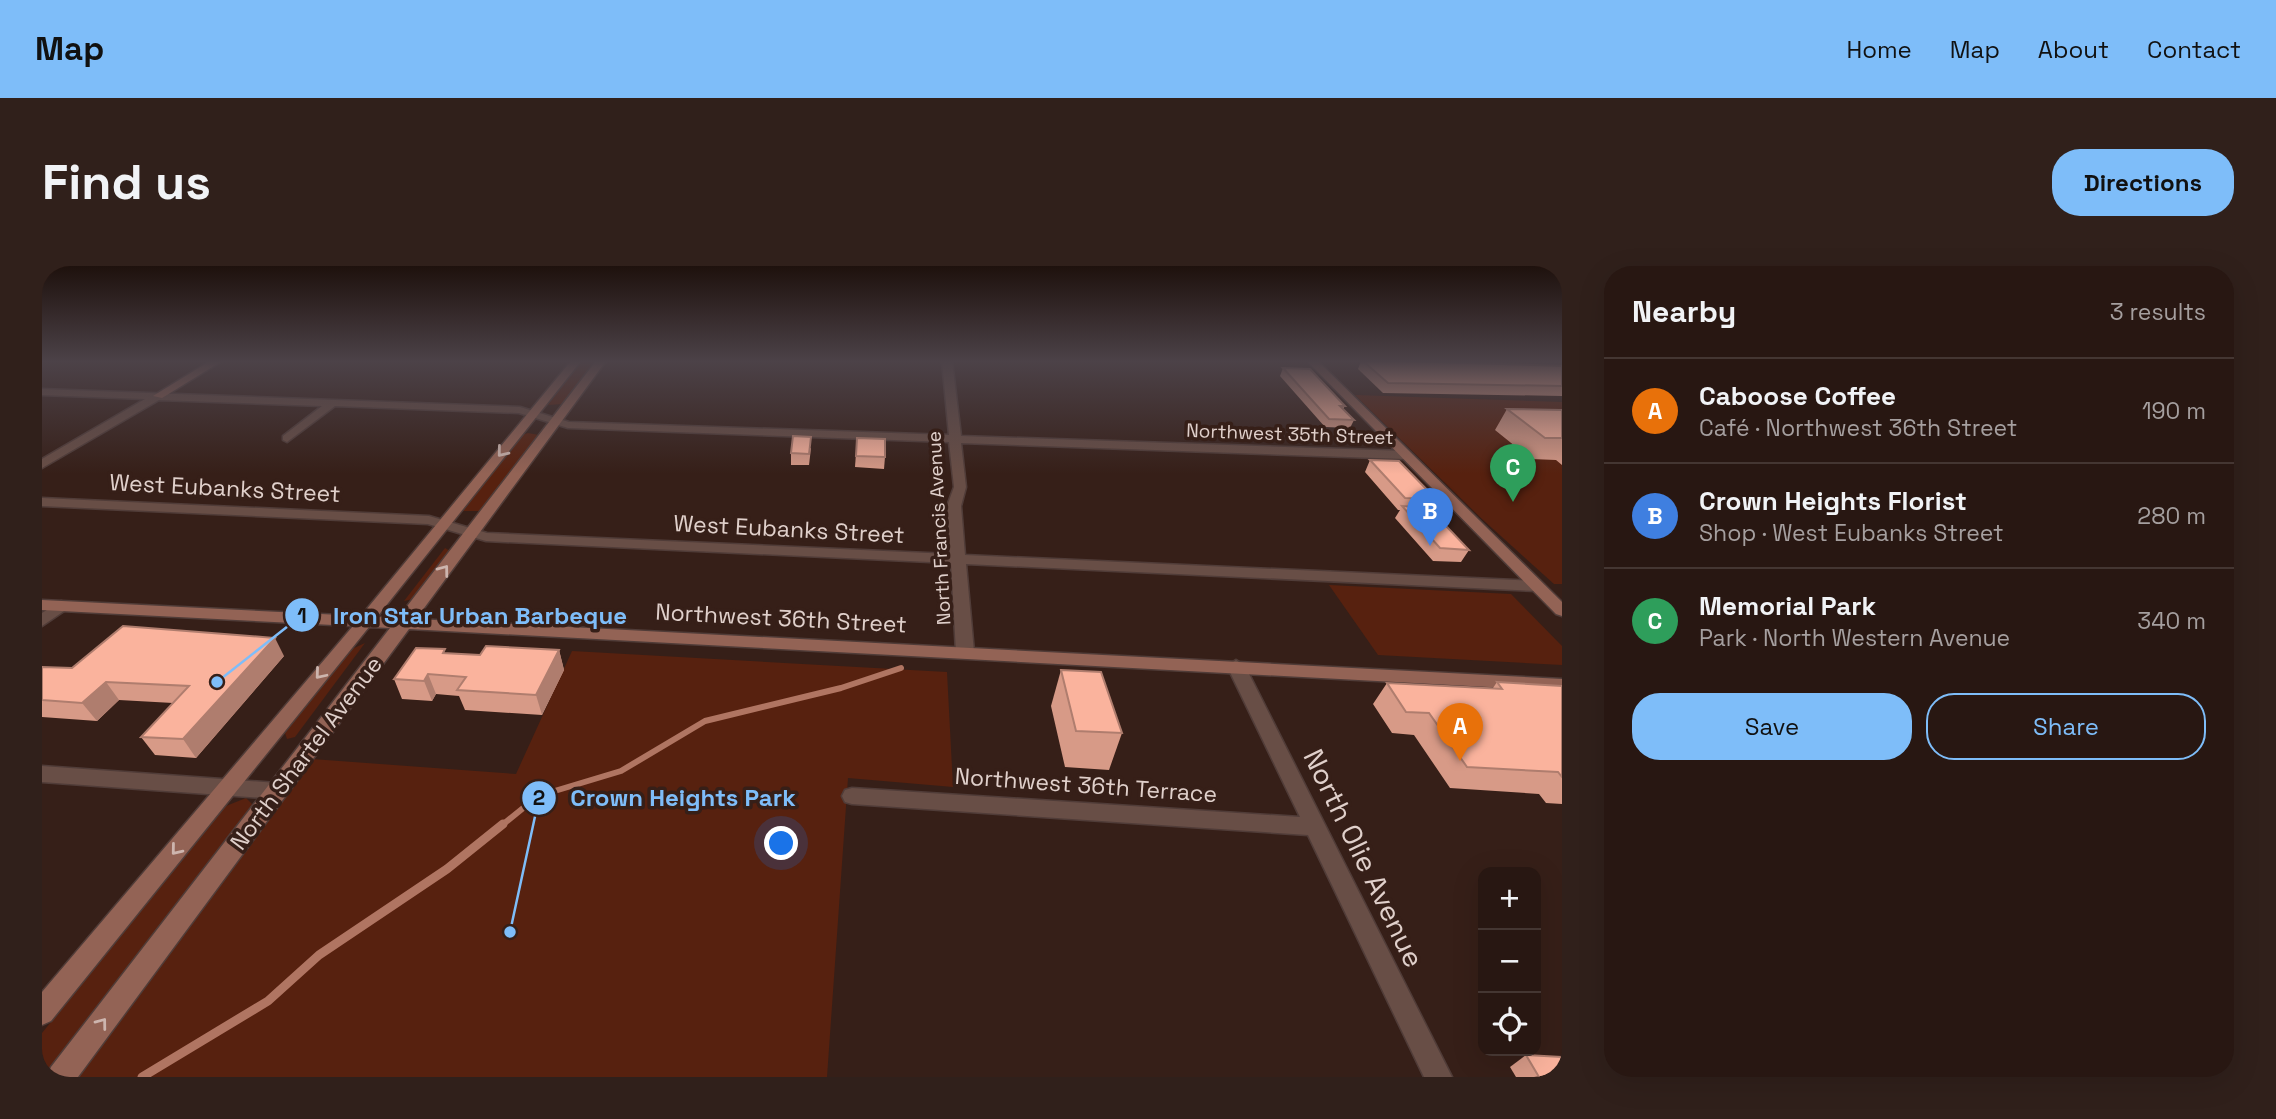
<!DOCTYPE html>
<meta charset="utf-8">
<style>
:root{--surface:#281712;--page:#30201b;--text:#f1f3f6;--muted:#a59f9f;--line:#443632;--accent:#7ebdf9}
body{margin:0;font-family:"Space Grotesk",sans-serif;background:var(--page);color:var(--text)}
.controls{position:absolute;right:21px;bottom:21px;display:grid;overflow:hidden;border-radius:14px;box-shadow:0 7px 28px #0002}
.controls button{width:63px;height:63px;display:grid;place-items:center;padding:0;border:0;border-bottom:2px solid var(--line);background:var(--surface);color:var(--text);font:35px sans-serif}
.you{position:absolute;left:740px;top:578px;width:24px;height:24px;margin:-18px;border:5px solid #fff;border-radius:50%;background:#1a73e8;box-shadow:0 0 0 10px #1a73e833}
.badge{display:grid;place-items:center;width:46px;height:46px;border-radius:50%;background:var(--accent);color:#fff;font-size:23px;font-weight:700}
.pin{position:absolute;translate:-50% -58px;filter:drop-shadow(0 2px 4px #0008)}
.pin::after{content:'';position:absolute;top:37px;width:24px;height:21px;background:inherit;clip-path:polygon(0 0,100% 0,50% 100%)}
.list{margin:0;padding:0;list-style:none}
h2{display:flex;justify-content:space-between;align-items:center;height:91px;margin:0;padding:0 28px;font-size:30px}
h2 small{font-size:23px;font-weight:400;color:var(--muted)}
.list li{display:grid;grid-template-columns:46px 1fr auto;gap:21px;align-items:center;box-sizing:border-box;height:105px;padding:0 28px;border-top:2px solid var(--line)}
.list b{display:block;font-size:26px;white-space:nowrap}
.list p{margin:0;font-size:23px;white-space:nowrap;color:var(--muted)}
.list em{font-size:23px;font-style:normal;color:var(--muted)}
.actions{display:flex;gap:14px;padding:21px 28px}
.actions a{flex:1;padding:16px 0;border:2px solid var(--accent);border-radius:28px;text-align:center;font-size:24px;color:var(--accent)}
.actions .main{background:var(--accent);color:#111}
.icon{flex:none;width:38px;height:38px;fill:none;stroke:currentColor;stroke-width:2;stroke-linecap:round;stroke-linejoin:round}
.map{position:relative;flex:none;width:1520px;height:811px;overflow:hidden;border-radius:28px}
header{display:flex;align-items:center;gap:42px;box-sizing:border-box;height:98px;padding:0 35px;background:var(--accent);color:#111}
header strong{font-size:33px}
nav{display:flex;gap:38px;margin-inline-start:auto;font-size:24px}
.intro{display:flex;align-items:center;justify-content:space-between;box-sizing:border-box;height:168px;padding:0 42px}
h1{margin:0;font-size:49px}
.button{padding:18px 32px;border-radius:28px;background:var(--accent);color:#111;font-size:24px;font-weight:700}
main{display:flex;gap:42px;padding:0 42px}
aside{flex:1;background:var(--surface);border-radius:28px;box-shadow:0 7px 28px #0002}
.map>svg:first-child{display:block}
</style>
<header>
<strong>Map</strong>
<nav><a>Home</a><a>Map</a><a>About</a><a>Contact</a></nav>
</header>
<div class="intro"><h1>Find us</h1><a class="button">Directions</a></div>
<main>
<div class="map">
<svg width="1520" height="811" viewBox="0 0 1520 811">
<rect width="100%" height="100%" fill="#361f18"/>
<!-- green -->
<g fill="#57210f">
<polygon points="539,95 554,95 520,138 506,139"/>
<polygon points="1313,129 1520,136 1520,318 1512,318 1440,253"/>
<polygon points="486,167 497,169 439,245 421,245 480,169"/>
<polygon points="403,282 408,285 371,333 362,335"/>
<polygon points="1287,319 1469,328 1520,380 1520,399 1336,389"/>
<polygon points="323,377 253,471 245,473 243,467 310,383"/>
<polygon points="530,385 905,406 911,521 806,512 785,811 31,811 270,493 474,508"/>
<polygon points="204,532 210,538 209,543 0,811 0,767 184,540"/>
</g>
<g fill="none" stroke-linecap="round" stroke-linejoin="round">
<!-- stream-far1 -->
<polyline stroke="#b07562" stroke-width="6" points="459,560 496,530 579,505 663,455 799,422 859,402"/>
<!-- stream -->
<polyline stroke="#b07562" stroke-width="9" points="100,811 226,735 277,689 405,603 461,558"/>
<defs>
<g id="street">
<polygon points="900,95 910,95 919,170 1363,185 1369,189 1363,193 919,177 924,221 919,240 923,289 1495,315 1503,320 1495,325 924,298 932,386 923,391 914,386 909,297 444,275 386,258 0,240 0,232 387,250 445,267 908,288 905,240 912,221 907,176 526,162 477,147 293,140 245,176 241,174 241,170 280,140 117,134 0,202 0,193 103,133 0,129 0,123 478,141 527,156 907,169"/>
<polygon points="1433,95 1520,95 1520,100 1438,98"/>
<polygon points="19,335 25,337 27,340 25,343 0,360 0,347"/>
<polygon points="1194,394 1203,400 1410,811 1382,811 1266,569 810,538 803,536 800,530 803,524 810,522 1258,551 1185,400"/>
<polygon points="0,500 235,517 242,519 245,525 242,531 235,533 0,516"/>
</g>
<g id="secondary">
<polygon points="168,95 180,95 120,132 111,130"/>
<polygon points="529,95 539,95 335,351 356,352 554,95 564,95 374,353 1520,413 1520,425 367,363 36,811 5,811 9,801 348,362 327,361 9,755 0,759 0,726 311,360 0,344 0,334 319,350"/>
<polygon points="1265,95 1276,95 1520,336 1520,350 1514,348"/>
</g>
</defs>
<!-- street casing -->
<use href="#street" stroke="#503c38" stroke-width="3"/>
<!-- secondary casing -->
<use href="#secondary" stroke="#503c38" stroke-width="3"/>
<!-- street -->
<use href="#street" fill="#684e46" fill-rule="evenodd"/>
<!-- secondary -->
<use href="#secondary" fill="#936355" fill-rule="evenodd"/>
</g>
<!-- wall -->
<g fill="#d79a87">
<polygon points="1319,95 1361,95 1520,100 1520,130 1341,127 1316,103"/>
<polygon points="1241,102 1303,140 1301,143 1312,154 1308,162 1283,161 1238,110"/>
<polygon points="1465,143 1520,144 1520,199 1514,194 1489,193 1453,164"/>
<polygon points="815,172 843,191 842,203 813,201"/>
<polygon points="769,182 767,199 749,199 749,187"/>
<polygon points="1328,194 1394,233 1388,243 1427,284 1419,296 1391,295 1353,252 1358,244 1356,244 1323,206"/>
<polygon points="517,384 522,404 500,449 423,444 417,430 394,428 390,435 360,433 352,413 404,387 438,389"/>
<polygon points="242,390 154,492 113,489 99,471 131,437 77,434 55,455 0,451 0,401 30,402"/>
<polygon points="1019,404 1080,467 1067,504 1023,501 1009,440"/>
<polygon points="1455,416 1520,420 1520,538 1504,537 1497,528 1408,522 1372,469 1350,467 1331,438 1345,417 1451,422"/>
<polygon points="1484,789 1520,811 1474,811 1468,801"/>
</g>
<!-- shaded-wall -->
<g fill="#af7d6e">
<polygon points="233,372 242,390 154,492 141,473"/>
<polygon points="517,384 522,404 500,449 494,429"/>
<polygon points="386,408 394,428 390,435 382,415"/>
<polygon points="64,416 77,434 55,455 40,437"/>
</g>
<!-- building -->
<g fill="#fab39d" stroke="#af7d6e" stroke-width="2">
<polygon points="1321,95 1361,95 1520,100 1520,120 1346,117"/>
<polygon points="1241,102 1268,103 1303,140 1298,140 1312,154 1287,153"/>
<polygon points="1465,143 1520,144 1520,172 1503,172"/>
<polygon points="751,170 769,171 767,188 749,187"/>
<polygon points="815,172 843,173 843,191 814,190"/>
<polygon points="1328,194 1357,195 1394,233 1363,232"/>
<polygon points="1360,240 1387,242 1427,284 1398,282"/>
<polygon points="81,360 233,372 141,473 99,471 147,420 64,416 40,437 0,434 0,401 30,402"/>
<polygon points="444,380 517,384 494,429 415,424 424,411 386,408 382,415 352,413 374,382 403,383 401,387 438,389"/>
<polygon points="1019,404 1059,406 1080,467 1034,465"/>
<polygon points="1455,416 1520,420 1520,511 1516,506 1425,501 1387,447 1364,446 1345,417 1460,423"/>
<polygon points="1484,789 1520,791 1520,811 1497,811"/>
</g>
<!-- one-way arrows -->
<defs><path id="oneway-chevron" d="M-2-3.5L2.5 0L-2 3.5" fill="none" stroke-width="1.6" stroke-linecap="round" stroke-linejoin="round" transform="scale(1.75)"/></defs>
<g stroke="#cdb5ae">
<use href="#oneway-chevron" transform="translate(460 186) rotate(129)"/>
<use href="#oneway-chevron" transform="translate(402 304) rotate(-53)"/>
<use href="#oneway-chevron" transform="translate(278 408) rotate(130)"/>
<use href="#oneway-chevron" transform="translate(134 584) rotate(129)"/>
<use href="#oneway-chevron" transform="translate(60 757) rotate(-53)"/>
</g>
<!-- sky -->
<linearGradient id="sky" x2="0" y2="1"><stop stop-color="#1e110d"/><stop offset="0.46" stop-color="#4c4248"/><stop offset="1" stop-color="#4c4248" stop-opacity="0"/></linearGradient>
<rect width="1520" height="208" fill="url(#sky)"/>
<g text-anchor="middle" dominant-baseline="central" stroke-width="7" stroke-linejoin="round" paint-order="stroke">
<!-- far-street labels -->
<g font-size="19" fill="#e0d0cb" stroke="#361f18">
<text transform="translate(1248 168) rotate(2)">Northwest 35th Street</text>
<text transform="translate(897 262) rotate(-93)">North Francis Avenue</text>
</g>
<!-- street labels -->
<g font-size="23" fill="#e0d0cb" stroke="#361f18">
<text transform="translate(183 222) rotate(3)">West Eubanks Street</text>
<text transform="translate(747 263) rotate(3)">West Eubanks Street</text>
<text transform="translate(739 352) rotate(3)">Northwest 36th Street</text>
<text transform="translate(264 487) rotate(-53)">North Shartel Avenue</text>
<text transform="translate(1044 519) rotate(4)">Northwest 36th Terrace</text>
</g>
<!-- near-street labels -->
<g font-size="28" fill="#e0d0cb" stroke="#361f18">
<text transform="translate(1322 592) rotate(64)">North Olie Avenue</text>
</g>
</g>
<!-- callouts -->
<path fill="none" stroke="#7ebdf9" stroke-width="2.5" d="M175 416L260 349M468 666L497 532"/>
<g fill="#7ebdf9" stroke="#361f18" stroke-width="2.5">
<circle cx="175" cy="416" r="7"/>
<circle cx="468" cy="666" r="7"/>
<circle cx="260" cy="349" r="18"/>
<circle cx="497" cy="532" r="18"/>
</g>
<g font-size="21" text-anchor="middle" font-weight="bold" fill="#111">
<text x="260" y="357">1</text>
<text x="497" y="539">2</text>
</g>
<g font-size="24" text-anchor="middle" font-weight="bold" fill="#7ebdf9" stroke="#361f18" stroke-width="7" stroke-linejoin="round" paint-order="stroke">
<text x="438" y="358">Iron Star Urban Barbeque</text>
<text x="641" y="540">Crown Heights Park</text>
</g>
</svg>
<div class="controls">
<button>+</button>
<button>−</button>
<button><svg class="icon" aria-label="locate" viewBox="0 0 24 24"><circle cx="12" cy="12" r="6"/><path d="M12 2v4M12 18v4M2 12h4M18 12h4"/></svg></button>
</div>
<div class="you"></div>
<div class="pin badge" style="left:1418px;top:495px;background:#e8710a">A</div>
<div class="pin badge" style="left:1388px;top:280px;background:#3f7fe0">B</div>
<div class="pin badge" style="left:1471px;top:236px;background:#2e9e5b">C</div>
</div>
<aside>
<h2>Nearby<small>3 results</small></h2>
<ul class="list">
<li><span class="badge" style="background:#e8710a">A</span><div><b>Caboose Coffee</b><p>Café · Northwest 36th Street</p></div><em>190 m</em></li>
<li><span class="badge" style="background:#3f7fe0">B</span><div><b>Crown Heights Florist</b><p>Shop · West Eubanks Street</p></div><em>280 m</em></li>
<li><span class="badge" style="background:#2e9e5b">C</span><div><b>Memorial Park</b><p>Park · North Western Avenue</p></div><em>340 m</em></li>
</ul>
<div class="actions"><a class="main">Save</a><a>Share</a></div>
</aside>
</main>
